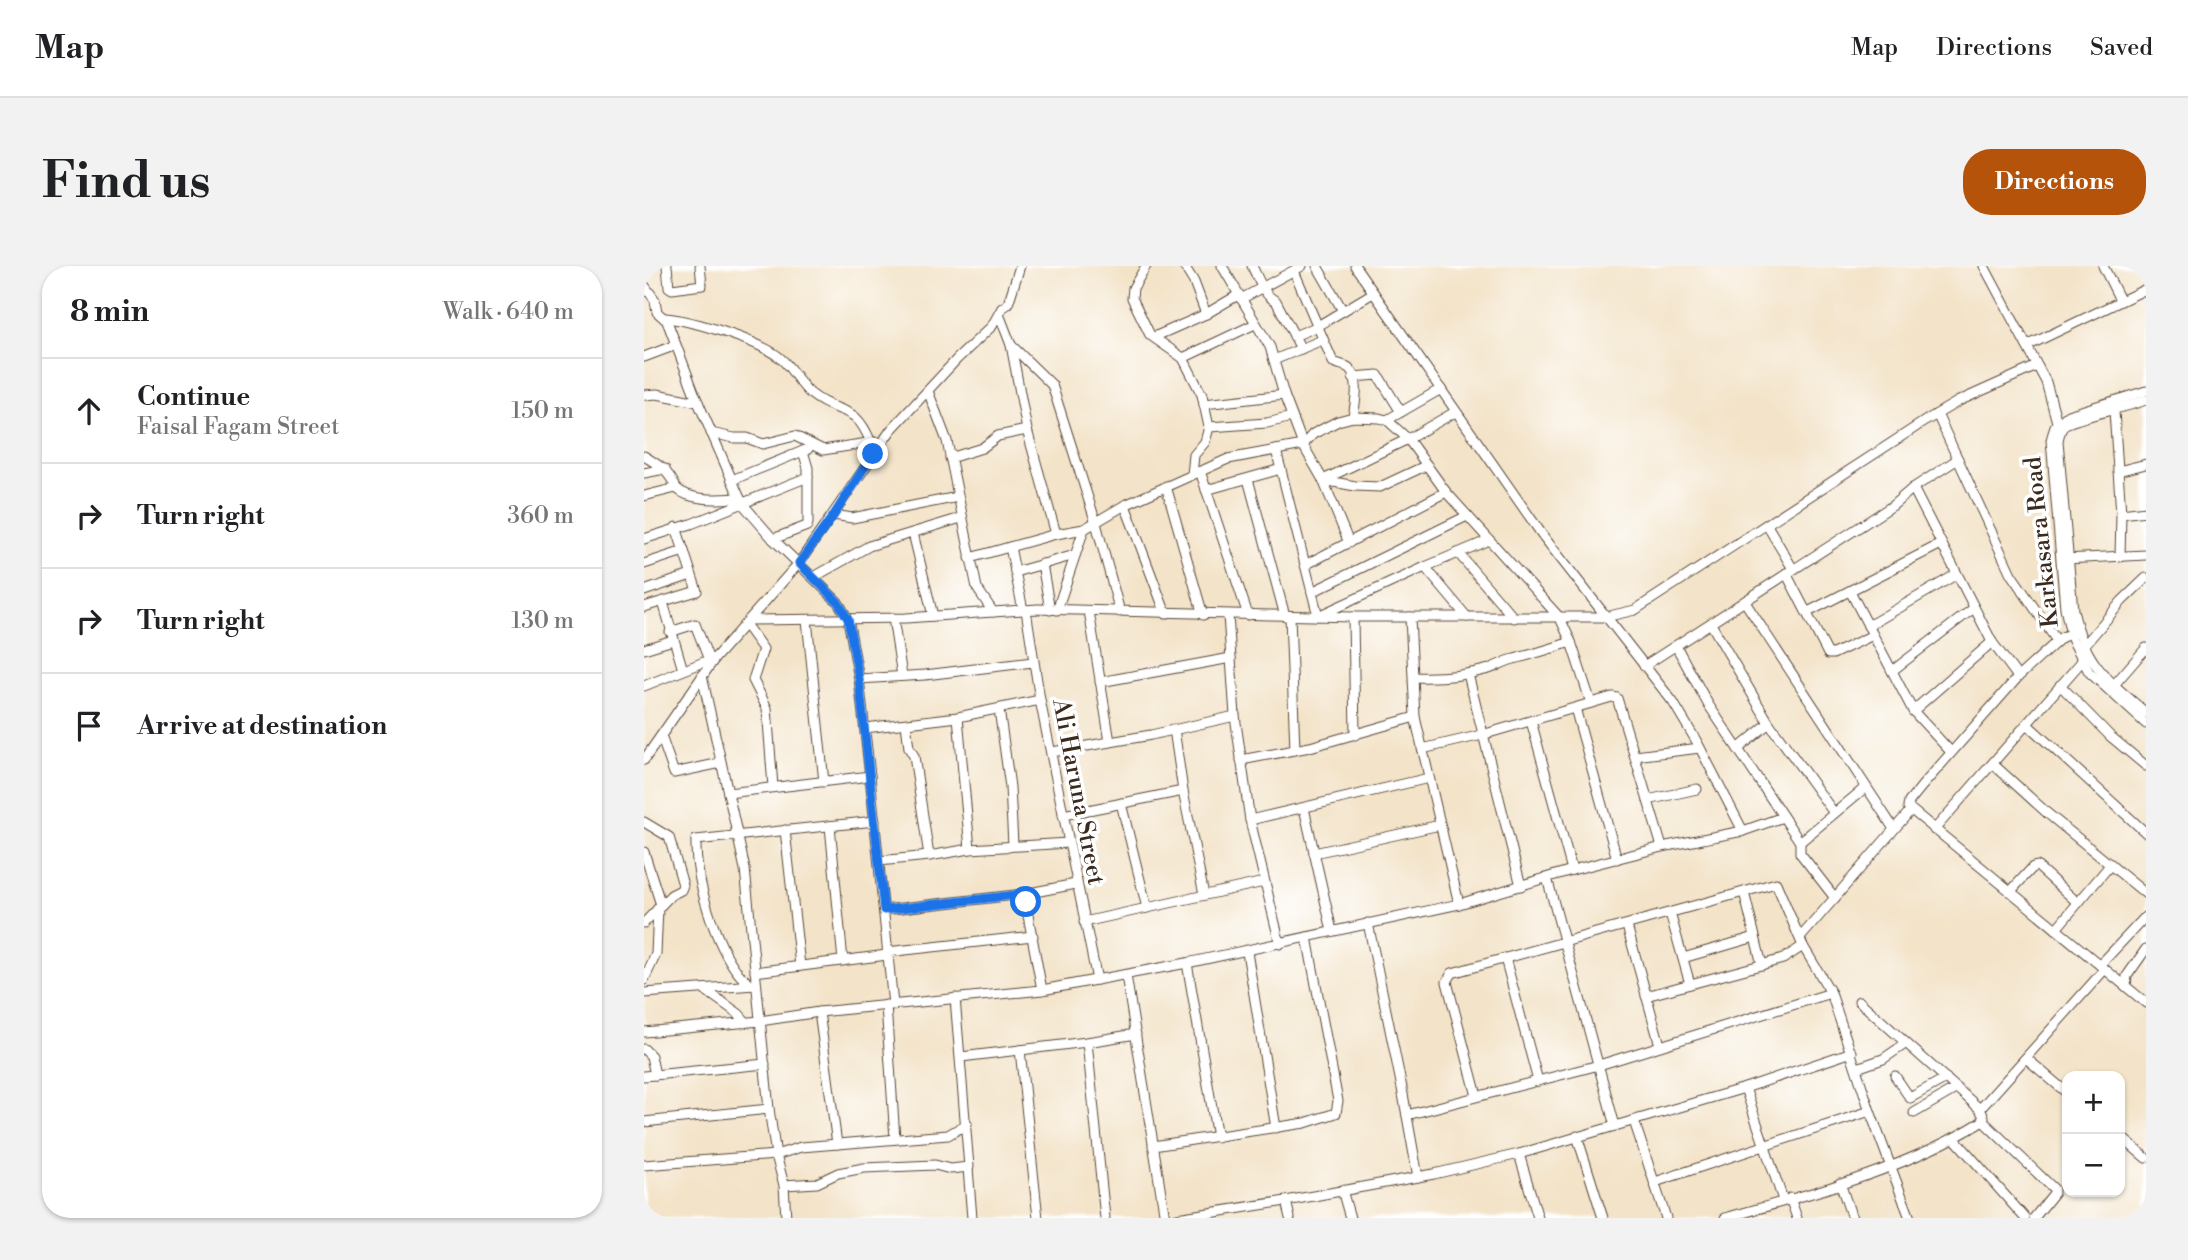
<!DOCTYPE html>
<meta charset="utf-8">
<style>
:root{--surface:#fff;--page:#f2f2f2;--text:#202124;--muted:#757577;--line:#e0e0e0;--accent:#b45309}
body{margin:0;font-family:"Libre Bodoni",serif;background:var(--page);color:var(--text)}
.controls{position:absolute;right:21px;bottom:21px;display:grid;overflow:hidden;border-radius:14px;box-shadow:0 2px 5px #0004}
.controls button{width:63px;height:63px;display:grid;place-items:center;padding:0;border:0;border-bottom:2px solid var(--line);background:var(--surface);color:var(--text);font:35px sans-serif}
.stop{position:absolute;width:21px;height:21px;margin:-16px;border:5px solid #1a73e8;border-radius:50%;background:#fff}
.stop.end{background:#1a73e8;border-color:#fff;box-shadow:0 2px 7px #0008}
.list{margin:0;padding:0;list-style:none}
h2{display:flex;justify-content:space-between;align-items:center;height:91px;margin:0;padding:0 28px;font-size:30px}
h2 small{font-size:23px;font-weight:400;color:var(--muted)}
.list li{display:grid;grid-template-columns:46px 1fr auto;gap:21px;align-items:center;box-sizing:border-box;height:105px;padding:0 28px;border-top:2px solid var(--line)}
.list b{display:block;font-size:26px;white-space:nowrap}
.list p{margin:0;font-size:23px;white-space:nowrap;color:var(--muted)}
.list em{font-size:23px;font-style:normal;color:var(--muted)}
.icon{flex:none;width:38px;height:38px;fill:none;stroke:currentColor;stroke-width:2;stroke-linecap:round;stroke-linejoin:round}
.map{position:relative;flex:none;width:1502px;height:952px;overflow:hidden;border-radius:28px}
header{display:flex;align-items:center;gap:42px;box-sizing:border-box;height:98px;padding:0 35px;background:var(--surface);border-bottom:2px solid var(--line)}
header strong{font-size:33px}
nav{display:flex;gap:38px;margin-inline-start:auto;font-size:24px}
.intro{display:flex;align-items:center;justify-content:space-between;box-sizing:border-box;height:168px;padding:0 42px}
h1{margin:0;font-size:49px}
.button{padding:18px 32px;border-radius:28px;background:var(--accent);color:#fff;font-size:24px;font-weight:700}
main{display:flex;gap:42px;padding:0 42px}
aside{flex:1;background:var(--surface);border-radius:28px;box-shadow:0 2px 5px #0004}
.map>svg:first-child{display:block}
</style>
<header>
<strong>Map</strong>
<nav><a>Map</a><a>Directions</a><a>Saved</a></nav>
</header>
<div class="intro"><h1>Find us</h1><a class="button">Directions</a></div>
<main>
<aside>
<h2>8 min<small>Walk · 640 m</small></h2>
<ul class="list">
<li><svg class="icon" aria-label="ahead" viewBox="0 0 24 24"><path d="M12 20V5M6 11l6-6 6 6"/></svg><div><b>Continue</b><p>Faisal Fagam Street</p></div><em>150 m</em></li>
<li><svg class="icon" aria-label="right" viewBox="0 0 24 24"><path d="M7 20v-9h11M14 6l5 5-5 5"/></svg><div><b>Turn right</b></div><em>360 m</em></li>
<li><svg class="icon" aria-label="right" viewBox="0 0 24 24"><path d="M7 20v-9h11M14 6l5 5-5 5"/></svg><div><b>Turn right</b></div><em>130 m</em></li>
<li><svg class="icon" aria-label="arrive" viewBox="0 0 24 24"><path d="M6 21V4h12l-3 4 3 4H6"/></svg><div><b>Arrive at destination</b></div></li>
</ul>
</aside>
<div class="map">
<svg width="1502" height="952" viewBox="0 0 1502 952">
<rect width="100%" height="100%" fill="#fff"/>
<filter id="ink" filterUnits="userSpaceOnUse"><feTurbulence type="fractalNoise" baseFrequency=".0143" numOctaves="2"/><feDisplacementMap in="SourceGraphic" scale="14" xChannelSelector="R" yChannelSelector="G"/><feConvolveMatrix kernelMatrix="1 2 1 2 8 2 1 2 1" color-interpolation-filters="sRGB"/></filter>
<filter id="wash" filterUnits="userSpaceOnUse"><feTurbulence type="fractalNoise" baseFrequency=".00686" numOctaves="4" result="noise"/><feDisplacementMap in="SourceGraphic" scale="28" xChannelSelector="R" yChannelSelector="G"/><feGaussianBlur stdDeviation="1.57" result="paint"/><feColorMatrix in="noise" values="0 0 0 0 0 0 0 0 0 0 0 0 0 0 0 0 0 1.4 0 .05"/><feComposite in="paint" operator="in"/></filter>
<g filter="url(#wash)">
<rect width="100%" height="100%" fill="#f3e3c8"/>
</g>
<g filter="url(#ink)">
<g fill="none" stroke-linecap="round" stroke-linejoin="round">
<defs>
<g id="minor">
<polyline points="23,0 25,21 28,23 58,19 56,0"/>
<polyline points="502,0 489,22 488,32 506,69 539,92 558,129 565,161 561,176 550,189 548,209"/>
<polyline points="540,0 550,16 562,48"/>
<polyline points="578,0 626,81 640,129 659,179 679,214 705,277"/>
<path d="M608,0C614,12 620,30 632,35L657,83"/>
<polyline points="673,0 699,45"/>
<polyline points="711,0 899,270 1029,436 1053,476 1099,565"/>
<polyline points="1340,0 1402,116 1414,160"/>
<polyline points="1459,0 1476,34"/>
<path d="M650,5L689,96C693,98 701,99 705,102C717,112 711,138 709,151"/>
<polyline points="0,19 11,34 13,46 23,55 51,129 98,237 129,273 194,336 204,353 215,413 226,510 249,739"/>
<polyline points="597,33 658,0"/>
<polyline points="355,48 367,79 383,164 412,268"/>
<path d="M22,52C50,55 113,74 135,91C148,101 154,117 167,128C195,151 211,135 227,177"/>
<polyline points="650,70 672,61 729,27"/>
<polyline points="510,71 562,48 594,29"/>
<polyline points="367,79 408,119 452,257 476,346"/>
<polyline points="1383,80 1502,23"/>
<polyline points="0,91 32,79"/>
<polyline points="539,92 611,58"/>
<polyline points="630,94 678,74"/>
<polyline points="709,111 734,109 757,146"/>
<polyline points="284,125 303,175 333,322 349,346"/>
<polyline points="1502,125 1424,149 1411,160 1407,174 1421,342 1428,373 1445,406 1502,458"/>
<polyline points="0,129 13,128 54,136"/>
<path d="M1502,134C1487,140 1427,153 1420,159C1416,164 1415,169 1414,175L1429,344C1441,399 1462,412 1502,447"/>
<polyline points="560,138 640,129"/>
<polyline points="1470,145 1477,248 1476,291"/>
<polyline points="1293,148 1367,308 1413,375"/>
<polyline points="743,154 797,123"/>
<polyline points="565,161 623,157 648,151"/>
<polyline points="67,167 90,172 103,172 119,178 151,170 179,184 230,176"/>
<polyline points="632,184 674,350 781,301 823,351"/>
<path d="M0,190C15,199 25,205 32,222L0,230"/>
<polyline points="306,192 338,182 354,170 383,164"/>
<polyline points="556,205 604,349"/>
<polyline points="1474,205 1502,198"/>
<polyline points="0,207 21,203"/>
<polyline points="604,213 641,350"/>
<polyline points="88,214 164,183"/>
<polyline points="679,214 764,173 811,146"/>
<polyline points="679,214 711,220 736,221 783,199"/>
<polyline points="522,220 559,349"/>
<path d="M32,222C47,236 76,233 96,232"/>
<polyline points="1269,222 1348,376 1374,411"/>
<polyline points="562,224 637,203"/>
<polyline points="481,239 522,348"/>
<polyline points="1477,248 1502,245"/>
<polyline points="190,249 208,252 314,231"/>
<polyline points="1123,259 1149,303"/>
<polyline points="269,267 289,350"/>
<polyline points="0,273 47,258 164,211"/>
<polyline points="129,273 163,260 164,257 164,202 159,185"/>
<polyline points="366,281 379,344"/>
<polyline points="814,287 870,352"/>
<polyline points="326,292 412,268 440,263 481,239 584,193 659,179 669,168 694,155 709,151 735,152 743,154 764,173 802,226 916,352 927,376 947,437"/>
<polyline points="1420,293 1502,289"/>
<polyline points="0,298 40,285"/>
<polyline points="398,298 406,344"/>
<polyline points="661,299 802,226"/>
<polyline points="781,301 845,274"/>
<polyline points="371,306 431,289"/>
<polyline points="1142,307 1184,388 1189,388 1229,369"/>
<polyline points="170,311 225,280 317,252"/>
<polyline points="0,325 47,309"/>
<polyline points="1206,325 1269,445 1307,486"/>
<polyline points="668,326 823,250"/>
<polyline points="19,336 39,404"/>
<polyline points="1101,336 1250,563"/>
<polyline points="0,341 53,325 32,261"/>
<polyline points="382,344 396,434 453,714"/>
<polyline points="413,344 440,263"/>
<polyline points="445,345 466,476"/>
<polyline points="1164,346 1297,278"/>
<polyline points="584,349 591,450 606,554 636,678"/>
<polyline points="646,350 651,484"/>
<polyline points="709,351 711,469"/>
<polyline points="766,351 771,451 815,638"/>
<polyline points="249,352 258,410"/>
<polyline points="104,354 262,352 394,343 709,351 961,351 991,344 1281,155 1315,135 1393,100"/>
<polyline points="163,354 180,516"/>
<polyline points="101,358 119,383 109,414 123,442 129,521"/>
<polyline points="1067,358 1125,457 1190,547"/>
<polyline points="1224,360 1313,308"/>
<polyline points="26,366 51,358 65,394"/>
<polyline points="1426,368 1418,371 1374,411 1278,520 1265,536 1264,541 1502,737"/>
<polyline points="1032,380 1064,438 1156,576 1156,587 1191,632"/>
<polyline points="1439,381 1478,335 1502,312"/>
<polyline points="0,383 29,374"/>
<polyline points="1000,400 1248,240 1269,222 1314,193"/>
<polyline points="1248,405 1330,342"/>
<polyline points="824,408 877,620"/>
<polyline points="58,410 101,603 125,843 132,889 140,919 142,952"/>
<path d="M770,411C795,412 820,410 845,403C853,400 861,395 870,393C890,388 908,382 927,376"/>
<polyline points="215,413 281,409 389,396"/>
<polyline points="456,416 587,392"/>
<polyline points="1416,419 1466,470 1502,500"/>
<polyline points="1470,419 1502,382"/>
<polyline points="0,420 70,392"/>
<polyline points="931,442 973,593"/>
<polyline points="355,443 366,521 369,579"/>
<polyline points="1269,445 1348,376"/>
<polyline points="314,451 326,583"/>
<polyline points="887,455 928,604"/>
<polyline points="262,458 265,482 270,490 285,590"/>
<polyline points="1383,458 1502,567"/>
<polyline points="221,462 314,451 396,434"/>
<polyline points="530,463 539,525 560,629"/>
<polyline points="17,470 30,507 77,497"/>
<polyline points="778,483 838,469 968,431 973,432 1018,581"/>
<polyline points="1094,483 1125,457"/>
<polyline points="408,486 507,469 591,450"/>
<polyline points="991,490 1056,482"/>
<polyline points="0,494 71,392 155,297 247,164 313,93 348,60 358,42 364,38 376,0"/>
<polyline points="597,494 666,481 771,451"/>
<polyline points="1349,498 1403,547 1502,628"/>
<polyline points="84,527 226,510"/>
<polyline points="1004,534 1053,523"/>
<polyline points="477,537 503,642"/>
<polyline points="660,542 688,665"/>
<polyline points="419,549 539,525"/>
<polyline points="606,554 785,512"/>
<polyline points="0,556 25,571 39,619 37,624 27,629 0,657"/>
<polyline points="186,560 199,695"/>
<polyline points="141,564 156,700"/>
<polyline points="1290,564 1438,395"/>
<polyline points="1156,576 1222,521"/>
<polyline points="0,586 17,639"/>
<polyline points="670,587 796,559"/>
<polyline points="235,595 285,590 326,583 424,577"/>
<polyline points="903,612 971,860"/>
<polyline points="1100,626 1118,699"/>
<polyline points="1366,626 1389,601 1393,600 1434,637"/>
<polyline points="380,628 398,724"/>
<polyline points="240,644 380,628 432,618"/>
<polyline points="1026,647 1046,718"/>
<polyline points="440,656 620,616"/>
<polyline points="724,657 757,817 774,911"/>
<polyline points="983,660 1016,779"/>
<polyline points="1412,663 1467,598"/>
<polyline points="1156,672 1266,545"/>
<polyline points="243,686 389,670"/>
<polyline points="603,686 632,862"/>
<polyline points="861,692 894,815"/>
<polyline points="1039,692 1111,671"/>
<polyline points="543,697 573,871"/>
<polyline points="1456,699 1502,650"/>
<polyline points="111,706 243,689"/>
<polyline points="482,709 521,952"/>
<polyline points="0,714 12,688 14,642"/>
<path d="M106,719C103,715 98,712 95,708C70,677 51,612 52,574L231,555"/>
<polyline points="1482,720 1483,710 1502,683"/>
<polyline points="60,723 95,748 102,756"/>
<polyline points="0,727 111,719"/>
<polyline points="1002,730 1139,693 1159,680"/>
<polyline points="1215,735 1336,843 1340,851 1339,855 1410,923 1410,927 1390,952"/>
<polyline points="242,739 251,873"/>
<polyline points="175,746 193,878"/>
<polyline points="0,766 116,755 175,746 398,724 543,697 815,638 928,604 1018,581 1099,565 1139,551"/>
<polyline points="443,776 492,768"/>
<polyline points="0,783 7,790 11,809"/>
<polyline points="376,784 394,952"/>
<polyline points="317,791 443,776 461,952"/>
<polyline points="1382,792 1423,827"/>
<polyline points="1213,802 1239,793 1261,778"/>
<polyline points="0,810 121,798"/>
<polyline points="1251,810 1266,832 1302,812"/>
<polyline points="1101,822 1139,934"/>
<polyline points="833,830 803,716 808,707 1132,617 1159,680 1187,727 1226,845 1266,952"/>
<polyline points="1336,843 1461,703"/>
<polyline points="1270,847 1313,822"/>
<polyline points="763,849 955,799 1187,727"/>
<polyline points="990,855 1022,952"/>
<polyline points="0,856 125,843"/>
<polyline points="933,870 959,952"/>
<polyline points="1476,870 1502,892"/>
<polyline points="1311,873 1381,952"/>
<polyline points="509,880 661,857 692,847 694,835 663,671"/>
<polyline points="875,888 894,952"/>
<polyline points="0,899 132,889 157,881 304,869 323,858"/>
<polyline points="324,902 328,952"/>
<polyline points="1011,916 1226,845"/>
<polyline points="1196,917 1208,952"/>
<polyline points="140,919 173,917 194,907 220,902 291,899 306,903 325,901 311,732"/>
<polyline points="698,924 706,952"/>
<polyline points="1146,932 1153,952"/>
<polyline points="642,935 646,952"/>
<polyline points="533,952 642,935 790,908 875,888 1101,822 1208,786"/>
<path d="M1081,952C1167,928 1263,903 1339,855"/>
</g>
</defs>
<!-- minor casing -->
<use href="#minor" stroke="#574638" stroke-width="11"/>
<!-- minor -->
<use href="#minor" stroke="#fff" stroke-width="9"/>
</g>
</g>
<g fill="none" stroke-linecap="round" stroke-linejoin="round" filter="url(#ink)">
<!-- route -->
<polyline stroke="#1a73e8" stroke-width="9" points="229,188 190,249 155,297 194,336 204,353 215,413 240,644 380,628 382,636"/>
</g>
<g text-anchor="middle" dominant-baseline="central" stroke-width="7" stroke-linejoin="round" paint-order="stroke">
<!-- street labels -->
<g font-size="24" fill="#3b2a1e" stroke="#fff">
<text transform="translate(1398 276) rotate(-96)">Karkasara Road</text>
<text transform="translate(434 526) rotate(79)">Ali Haruna Street</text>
</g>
</g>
</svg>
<div class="controls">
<button>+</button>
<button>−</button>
</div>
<div class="stop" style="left:382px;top:636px"></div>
<div class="stop end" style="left:229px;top:188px"></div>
</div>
</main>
